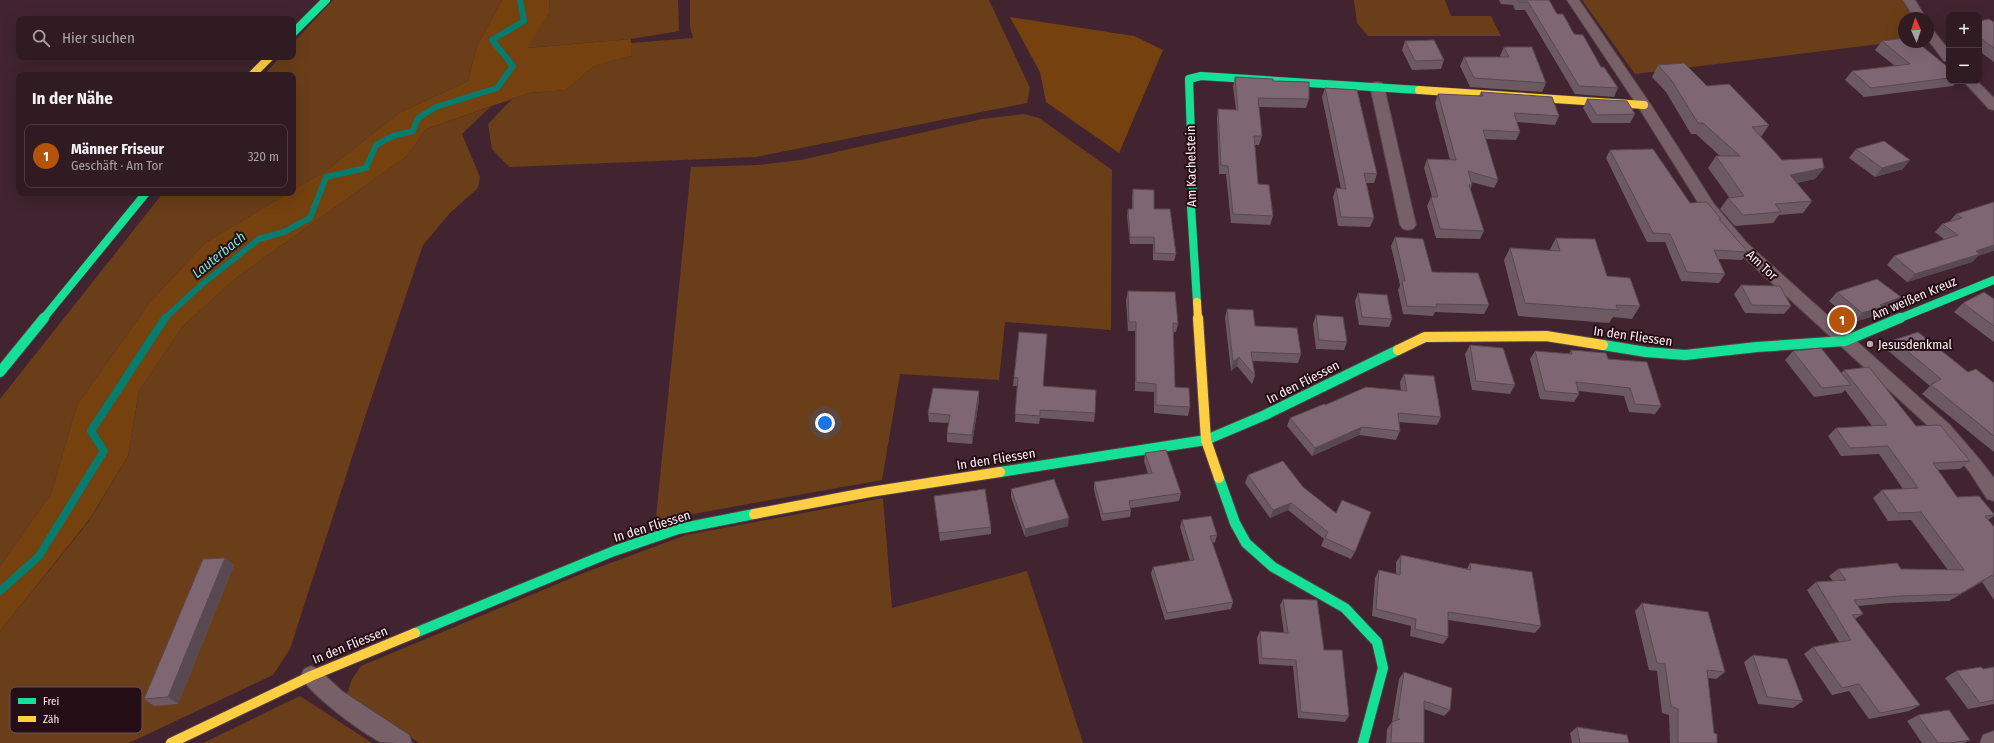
<!DOCTYPE html>
<html lang="de">
<meta charset="utf-8">
<style>
:root{--surface:#311b23;--page:#3d2830;--text:#f1f3f6;--muted:#a8a1a6;--line:#4c3941;--accent:#b45309}
body{margin:0;font-family:"Fira Sans Condensed",sans-serif;background:var(--page);color:var(--text)}
.controls{position:absolute;right:12px;top:12px;display:grid;overflow:hidden;border-radius:8px;box-shadow:0 4px 16px #0002}
.controls button{width:36px;height:36px;display:grid;place-items:center;padding:0;border:0;border-bottom:1px solid var(--line);background:var(--surface);color:var(--text);font:20px sans-serif}
.compass{position:absolute;left:1898px;top:12px;width:36px;height:36px;border-radius:50%;background:var(--surface);box-shadow:0 4px 16px #0002;rotate:357deg}
.you{position:absolute;left:825px;top:423px;width:14px;height:14px;margin:-10px;border:3px solid #fff;border-radius:50%;background:#1a73e8;box-shadow:0 0 0 6px #1a73e833}
.badge{display:grid;place-items:center;width:26px;height:26px;border-radius:50%;background:var(--accent);color:#fff;font-size:13px;font-weight:700}
.pin{position:absolute;translate:-50% -50%;border:2px solid #fff;box-shadow:0 1px 4px #0006}
.list{margin:0;padding:0;list-style:none}
h2{display:flex;justify-content:space-between;align-items:center;height:52px;margin:0;padding:0 16px;font-size:17px}
h2 small{font-size:13px;font-weight:400;color:var(--muted)}
.list li{display:grid;grid-template-columns:26px 1fr auto;gap:12px;align-items:center;box-sizing:border-box;height:64px;margin:0 8px 8px;padding:0 8px;border:1px solid var(--line);border-radius:8px}
.list b{display:block;font-size:15px;white-space:nowrap}
.list p{margin:0;font-size:13px;white-space:nowrap;color:var(--muted)}
.list em{font-size:13px;font-style:normal;color:var(--muted)}
.icon{flex:none;width:22px;height:22px;fill:none;stroke:currentColor;stroke-width:2;stroke-linecap:round;stroke-linejoin:round}
.map{position:relative;flex:none;width:1994px;height:743px;overflow:hidden}
.search{position:absolute;background:var(--surface);box-shadow:0 4px 16px #0002;left:16px;top:16px;width:280px;height:44px;display:flex;align-items:center;gap:10px;box-sizing:border-box;padding:0 14px;border-radius:8px;color:var(--muted);font-size:15px}
.panel{position:absolute;background:var(--surface);box-shadow:0 4px 16px #0002;left:16px;top:72px;width:280px;height:124px;border-radius:8px}
.map>svg:first-child{display:block}
</style>
<div class="map">
<svg width="1994" height="743" viewBox="0 0 1994 743">
<rect width="100%" height="100%" fill="#41242f"/>
<!-- green -->
<g fill="#6a3e19">
<polygon points="333,0 502,0 477,46 468,81 399,113 327,170 293,190 293,75 264,75 280,57 293,57 293,43"/>
<polygon points="549,0 678,0 679,31 631,39 526,48 550,12"/>
<polygon points="690,0 989,0 1030,88 1027,103 756,157 509,167 492,149 488,124 512,99 529,93 566,90 594,66 631,56 631,43 693,38 690,26"/>
<polygon points="1354,0 1445,0 1451,16 1491,16 1501,36 1368,36 1357,23"/>
<polygon points="1582,0 1904,0 1914,18 1904,18 1904,41 1635,74"/>
<polygon points="490,107 462,134 480,177 478,188 450,213 423,245 366,414 290,649 273,675 129,743 0,743 0,631 89,521 128,456 139,391 183,326 236,278 407,156 426,129"/>
<polygon points="1024,114 1039,118 1112,170 1111,330 1005,322 999,380 900,374 882,480 682,516 655,528 691,167 758,165 801,160 982,119"/>
<polygon points="163,193 288,193 205,243 150,302 77,405 51,494 0,566 0,399"/>
<polygon points="883,498 892,608 1027,571 1083,743 419,743 347,694 352,679 361,666 581,574 686,535"/>
<polygon points="300,696 372,743 203,743"/>
</g>
<!-- forest -->
<g fill="#75410f">
<polygon points="502,0 549,0 550,12 527,48 631,39 631,56 594,66 566,90 529,93 426,129 407,156 236,278 183,326 139,391 128,456 89,520 0,631 0,566 51,494 77,405 150,302 205,243 288,193 293,193 293,190 327,170 399,113 468,81 477,46"/>
<polygon points="1010,17 1134,36 1163,50 1119,153 1046,102 1040,72"/>
</g>
<g fill="none" stroke-linecap="round" stroke-linejoin="round">
<!-- stream-far1 -->
<polyline stroke="#067c6f" stroke-width="6" points="164,319 201,285 259,239 284,232 310,218 326,177 366,168 376,145 393,136 413,131 418,118 436,107 497,88 513,66 492,40 524,21 520,0"/>
<!-- stream -->
<polyline stroke="#067c6f" stroke-width="8" points="0,591 39,556 104,451 91,431 165,318"/>
<defs>
<g id="street">
<polygon points="1567,0 1579,0 1651,105 1714,204 1747,243 1950,425 1981,461 1994,478 1994,501 1987,499 1969,471 1938,435 1737,251 1704,212 1637,105"/>
<polygon points="1903,0 1915,0 1926,18 1914,18"/>
<polygon points="1928,28 1932,29 1949,50 1949,62 1944,61 1928,40"/>
<polygon points="1963,81 1977,81 1994,98 1994,110 1989,109"/>
<polygon points="1377,82 1382,83 1384,86 1416,225 1413,229 1408,230 1403,229 1400,225 1370,86 1372,83"/>
<path d="M311,666L318,669L342,691L409,735L412,743C403,743 389,743 381,742C363,734 308,693 301,676L304,669Z"/>
<polygon points="1994,731 1994,743 1980,743 1983,735"/>
</g>
<g id="fast-far1">
<polyline points="293,33 326,0"/>
<polyline points="1197,302 1191,206 1193,193 1189,79 1201,76 1419,90"/>
<polyline points="43,319 146,193"/>
<polyline points="1898,319 1994,280"/>
</g>
<g id="fast">
<polyline points="1603,345 1646,352 1685,355 1757,347 1845,341 1900,318"/>
<polyline points="0,372 44,318"/>
<polyline points="1000,472 1206,440 1265,415 1398,350"/>
<polyline points="1219,478 1235,523 1246,543 1273,567 1345,608 1377,642 1383,668 1363,743"/>
<polyline points="415,633 614,551 678,529 754,514"/>
</g>
<g id="slow-far1">
<polyline points="252,75 270,57"/>
<polyline points="1419,90 1644,105"/>
<polyline points="1197,302 1198,319"/>
</g>
<g id="slow">
<polyline points="1198,318 1206,440 1219,478"/>
<polyline points="1398,350 1425,337 1546,336 1603,345"/>
<polyline points="754,514 870,492 1000,472"/>
<polyline points="171,743 311,676 415,633"/>
</g>
</defs>
<!-- street casing -->
<use href="#street" stroke="#544048" stroke-width="2"/>
<!-- fast-far1 casing -->
<use href="#fast-far1" stroke="#544048" stroke-width="9"/>
<!-- fast casing -->
<use href="#fast" stroke="#544048" stroke-width="12"/>
<!-- slow-far1 casing -->
<use href="#slow-far1" stroke="#544048" stroke-width="9"/>
<!-- slow casing -->
<use href="#slow" stroke="#544048" stroke-width="12"/>
<!-- street -->
<use href="#street" fill="#786069" fill-rule="evenodd"/>
<!-- fast-far1 -->
<use href="#fast-far1" stroke="#16e098" stroke-width="8"/>
<!-- fast -->
<use href="#fast" stroke="#16e098" stroke-width="10"/>
<!-- slow-far1 -->
<use href="#slow-far1" stroke="#ffcf43" stroke-width="8"/>
<!-- slow -->
<use href="#slow" stroke="#ffcf43" stroke-width="10"/>
</g>
<!-- wall -->
<g fill="#6c5962">
<polygon points="1499,0 1549,0 1557,14 1618,88 1614,97 1575,94 1525,10 1515,10 1513,5 1501,4"/>
<polygon points="1979,21 1994,22 1994,62 1979,51"/>
<polygon points="1405,41 1444,60 1441,69 1412,70 1402,50"/>
<polygon points="1882,41 1949,68 1949,81 1957,81 1953,86 1864,97 1845,80 1852,71 1895,66 1875,50"/>
<polygon points="1504,47 1546,83 1542,92 1470,87 1460,66 1464,57 1501,57 1500,56"/>
<polygon points="1658,65 1707,86 1769,125 1761,137 1782,160 1824,168 1815,179 1797,183 1812,201 1803,213 1779,215 1773,223 1735,226 1720,209 1728,198 1729,197 1708,168 1716,156 1720,156 1696,134 1691,134 1666,92 1652,77"/>
<polygon points="1235,77 1273,81 1309,99 1306,108 1259,107 1262,136 1259,145 1255,145 1258,184 1273,216 1270,225 1231,223 1226,174 1219,174 1217,118 1218,109 1236,110 1233,86"/>
<polygon points="1325,88 1377,174 1374,183 1366,183 1374,218 1370,227 1338,226 1333,197 1336,188 1341,189 1322,97"/>
<polygon points="1481,92 1559,116 1555,125 1517,122 1520,132 1516,140 1485,139 1498,180 1494,188 1471,182 1472,185 1470,190 1484,231 1480,239 1436,238 1427,206 1431,197 1432,197 1424,168 1427,159 1450,160 1435,103 1438,94 1479,96"/>
<polygon points="1587,99 1635,114 1630,123 1592,123 1583,108"/>
<polygon points="1856,149 1903,169 1875,177 1849,158"/>
<polygon points="1610,150 1690,203 1721,219 1720,220 1748,252 1742,260 1718,259 1725,274 1719,283 1681,281 1665,242 1647,242 1606,158"/>
<polygon points="1133,189 1154,209 1176,254 1174,261 1153,260 1153,244 1130,244 1127,216 1128,209 1132,209 1132,196"/>
<polygon points="1994,202 1978,256 1972,262 1907,282 1887,265 1894,256 1945,240 1935,232 1942,224 1949,222 1956,214"/>
<polygon points="1395,237 1432,272 1489,305 1484,314 1435,312 1433,316 1403,314 1398,290 1400,285 1391,246"/>
<polygon points="1556,238 1607,276 1640,306 1632,319 1613,317 1609,323 1518,316 1504,260 1510,248 1549,251"/>
<polygon points="1741,285 1791,306 1784,314 1745,313 1734,294"/>
<polygon points="1128,291 1178,324 1176,332 1173,332 1175,387 1190,407 1188,416 1154,413 1154,392 1135,391 1135,331 1128,331 1126,300"/>
<polygon points="1837,292 1892,306 1878,312 1874,316 1854,322 1829,301"/>
<polygon points="1358,293 1392,319 1389,327 1359,325 1355,301"/>
<polygon points="1994,299 1994,342 1954,312 1963,303"/>
<polygon points="1227,309 1301,354 1298,363 1252,361 1255,376 1252,384 1237,366 1231,371 1225,318"/>
<polygon points="1316,315 1347,342 1344,350 1316,349 1313,324"/>
<polygon points="1019,332 1043,386 1095,413 1094,422 1040,418 1039,424 1015,422 1017,386 1013,386"/>
<polygon points="1894,340 1968,372 1994,383 1994,452 1922,394 1930,386 1886,349"/>
<polygon points="1470,345 1515,385 1510,394 1472,390 1465,354"/>
<polygon points="1571,350 1608,359 1661,406 1655,414 1629,412 1624,396 1579,391 1579,394 1574,402 1540,399 1530,359 1535,351 1569,354"/>
<polygon points="1793,351 1841,373 1844,370 1916,426 1970,461 1960,469 1938,470 1957,497 1994,514 1994,516 1988,520 1994,527 1994,600 1982,582 1949,601 1890,603 1858,606 1863,614 1855,619 1920,705 1909,711 1869,719 1849,691 1832,695 1804,654 1813,647 1839,642 1807,590 1816,582 1833,581 1829,576 1838,569 1901,569 1948,570 1911,520 1888,521 1873,498 1882,490 1903,489 1879,454 1841,456 1828,436 1836,428 1872,426 1845,390 1842,393 1814,397 1785,360"/>
<polygon points="1404,374 1441,417 1437,425 1398,422 1400,431 1396,440 1359,435 1312,456 1287,426 1290,418 1325,405 1401,391 1400,382"/>
<polygon points="979,391 979,400 972,444 947,442 947,433 949,423 929,422 928,413"/>
<polygon points="1145,453 1181,493 1179,501 1131,508 1131,510 1130,517 1102,521 1094,490 1094,482 1148,474 1144,461"/>
<polygon points="1248,475 1303,487 1355,552 1351,559 1321,546 1324,539 1288,510 1270,518 1245,483"/>
<polygon points="1011,489 1068,526 1025,537 1011,497"/>
<polygon points="934,496 991,527 991,534 940,541"/>
<polygon points="1182,520 1217,535 1215,542 1212,543 1233,602 1231,609 1165,620 1151,574 1153,567 1190,561 1180,527"/>
<polygon points="1401,555 1467,569 1470,563 1541,626 1535,633 1448,620 1448,637 1443,644 1410,636 1411,626 1372,616 1375,578 1379,570 1396,574 1396,562"/>
<polygon points="225,558 234,565 178,704 154,706 144,699"/>
<polygon points="1283,599 1324,650 1349,716 1345,722 1298,718 1293,666 1259,664 1257,638 1260,631 1284,633 1280,605"/>
<polygon points="1642,603 1725,672 1716,679 1708,678 1714,733 1717,743 1670,743 1669,715 1662,713 1657,671 1649,670 1635,611"/>
<polygon points="1753,655 1803,701 1793,708 1758,704 1744,662"/>
<polygon points="1994,667 1994,704 1968,709 1945,678 1956,671 1983,669"/>
<polygon points="1404,672 1450,710 1444,716 1424,709 1424,743 1386,743 1387,729 1392,722 1399,679"/>
<polygon points="1918,715 1970,740 1964,743 1922,743 1907,721"/>
<polygon points="1577,727 1629,743 1572,743 1570,733"/>
</g>
<!-- shaded-wall -->
<g fill="#584850">
<polygon points="1910,160 1903,169 1875,177 1882,168"/>
<polygon points="1824,168 1815,179 1781,186 1790,175"/>
<polygon points="1994,245 1994,251 1978,256 1972,262 1907,282 1915,274 1976,251"/>
<polygon points="1901,297 1892,306 1878,312 1874,316 1854,322 1862,313"/>
<polygon points="1239,357 1237,366 1231,371 1233,362"/>
<polygon points="979,391 979,400 972,444 972,435"/>
<polygon points="1362,427 1359,435 1312,456 1315,448"/>
<polygon points="1291,503 1288,510 1270,518 1273,510"/>
<polygon points="1069,518 1068,526 1025,537 1025,529"/>
<polygon points="225,558 234,565 178,704 168,697"/>
<polygon points="1992,575 1982,582 1949,601 1960,594"/>
</g>
<!-- building -->
<g fill="#7e6772" stroke="#584850">
<polygon points="1518,0 1549,0 1557,14 1563,14 1574,34 1583,35 1601,67 1604,67 1618,88 1579,86 1528,2 1519,2"/>
<polygon points="1989,19 1994,22 1994,48 1979,37 1979,21"/>
<polygon points="1904,38 1904,42 1917,42 1949,68 1949,78 1871,88 1852,71 1910,64 1882,41"/>
<polygon points="1434,40 1444,60 1415,61 1405,41"/>
<polygon points="1504,47 1532,47 1546,83 1474,78 1464,57 1509,57"/>
<polygon points="1684,63 1707,86 1729,84 1769,125 1752,127 1782,160 1822,158 1824,168 1790,175 1812,201 1775,204 1781,212 1743,215 1728,198 1744,196 1716,156 1740,156 1703,123 1698,123 1672,81 1658,65"/>
<polygon points="1235,77 1273,79 1273,81 1309,82 1309,99 1258,98 1262,136 1254,136 1258,184 1269,185 1273,216 1233,214 1228,166 1221,165 1218,109 1238,110"/>
<polygon points="1325,88 1357,90 1377,174 1364,173 1374,218 1341,217 1336,188 1346,189"/>
<polygon points="1481,92 1552,97 1559,116 1514,113 1520,132 1483,130 1498,180 1468,171 1472,185 1469,185 1484,231 1440,229 1431,197 1438,197 1427,159 1456,160 1438,94 1483,96"/>
<polygon points="1587,99 1627,101 1635,114 1597,115"/>
<polygon points="1884,141 1910,160 1882,168 1856,149"/>
<polygon points="1653,149 1690,203 1707,202 1721,219 1719,219 1748,252 1714,250 1725,274 1687,272 1670,234 1653,233 1610,150"/>
<polygon points="1133,189 1154,190 1154,209 1170,209 1176,254 1155,253 1154,237 1130,237 1128,209 1133,209"/>
<polygon points="1994,202 1994,245 1976,251 1980,254 1915,274 1894,256 1958,235 1942,224 1962,218 1956,214"/>
<polygon points="1395,237 1423,239 1432,272 1478,273 1489,305 1436,304 1437,307 1407,306 1402,281 1405,281"/>
<polygon points="1556,238 1595,239 1607,276 1630,278 1640,306 1616,305 1618,310 1525,303 1510,248 1560,251"/>
<polygon points="1877,279 1901,297 1880,305 1882,307 1862,313 1837,292"/>
<polygon points="1741,285 1780,286 1791,306 1752,305"/>
<polygon points="1128,291 1175,292 1178,324 1173,323 1175,387 1189,388 1190,407 1156,405 1156,384 1136,382 1136,322 1129,322"/>
<polygon points="1984,292 1994,299 1994,326 1963,303"/>
<polygon points="1358,293 1387,295 1392,319 1362,317"/>
<polygon points="1227,309 1253,310 1255,326 1297,328 1301,354 1251,352 1255,376 1239,357 1233,362"/>
<polygon points="1316,315 1343,317 1347,342 1319,340"/>
<polygon points="1019,332 1047,334 1043,386 1096,390 1095,413 1040,410 1040,416 1015,414 1018,378 1014,377"/>
<polygon points="1918,332 1968,372 1976,369 1994,383 1994,436 1931,385 1941,379 1894,340"/>
<polygon points="1470,345 1503,348 1515,385 1476,381"/>
<polygon points="1821,348 1851,385 1822,388 1793,351"/>
<polygon points="1571,350 1606,353 1608,359 1647,362 1661,406 1635,404 1630,388 1576,382 1579,394 1545,391 1535,351 1572,354"/>
<polygon points="1869,367 1916,426 1940,425 1970,461 1933,463 1957,497 1979,496 1994,514 1994,515 1985,516 1994,527 1994,577 1992,575 1960,594 1900,596 1854,600 1863,614 1852,615 1920,705 1880,713 1859,684 1842,688 1813,647 1851,640 1816,582 1846,580 1838,569 1897,563 1901,569 1964,570 1921,512 1898,513 1882,490 1918,488 1888,446 1850,448 1836,428 1887,425 1844,370"/>
<polygon points="1404,374 1434,376 1441,417 1398,413 1400,431 1362,427 1315,448 1290,418 1324,404 1325,405 1366,387 1407,391"/>
<polygon points="933,388 979,391 972,435 947,433 950,415 928,413"/>
<polygon points="1166,450 1181,493 1129,501 1131,510 1103,514 1094,482 1152,473 1145,453"/>
<polygon points="1283,461 1303,487 1336,513 1342,500 1371,512 1355,552 1325,538 1328,532 1291,503 1273,510 1248,475"/>
<polygon points="1054,479 1069,518 1025,529 1011,489"/>
<polygon points="985,489 991,527 939,533 934,496"/>
<polygon points="1211,516 1217,535 1210,536 1233,602 1167,613 1153,567 1194,560 1182,520"/>
<polygon points="1401,555 1471,570 1470,563 1532,572 1541,626 1448,612 1448,637 1415,629 1416,619 1376,609 1379,570 1400,575"/>
<polygon points="225,558 168,697 144,699 203,559"/>
<polygon points="1283,599 1317,600 1324,650 1342,650 1349,716 1301,712 1296,660 1262,658 1260,631 1288,633"/>
<polygon points="1642,603 1708,612 1725,672 1707,670 1714,733 1717,734 1717,743 1678,743 1678,709 1671,706 1665,664 1657,663"/>
<polygon points="1753,655 1787,659 1803,701 1767,697"/>
<polygon points="1981,667 1983,669 1994,667 1994,700 1980,703 1956,671"/>
<polygon points="1404,672 1452,688 1450,710 1424,701 1424,743 1391,743 1392,722 1400,719 1397,719"/>
<polygon points="1949,710 1970,740 1950,743 1938,743 1918,715"/>
<polygon points="1577,727 1627,735 1629,743 1580,743"/>
</g>
<!-- markers -->
<circle fill="#bca8ae" stroke="#250d15" stroke-width="1.5" cx="1870" cy="344" r="4"/>
<g text-anchor="middle" dominant-baseline="central" stroke-width="4" stroke-linejoin="round" paint-order="stroke">
<!-- street labels -->
<g font-size="13" fill="#ffeff3" stroke="#250d15">
<text transform="translate(1191 166) rotate(-91)">Am Kachelstein</text>
<text transform="translate(1762 265) rotate(43)">Am Tor</text>
<text transform="translate(1914 298) rotate(-23)">Am weißen Kreuz</text>
<text transform="translate(1633 336) rotate(8)">In den Fliessen</text>
<text transform="translate(1303 382) rotate(-27)">In den Fliessen</text>
<text transform="translate(996 459) rotate(-9)">In den Fliessen</text>
<text transform="translate(652 526) rotate(-17)">In den Fliessen</text>
<text transform="translate(350 645) rotate(-22)">In den Fliessen</text>
</g>
<!-- poi labels -->
<g font-size="13" fill="#ffeff3" stroke="#250d15" text-anchor="start">
<text x="1878" y="344">Jesusdenkmal</text>
</g>
<!-- water labels -->
<g font-size="14" font-style="italic" fill="#6cecd5" stroke="#250d15">
<text transform="translate(219 255) rotate(-39)">Lauterbach</text>
</g>
</g>
<!-- legend -->
<rect x="10" y="687" width="132" height="46" rx="6" fill="#250d15" stroke="#665158" stroke-width="1"/>
<rect x="18" y="698" width="18" height="6" fill="#16e098"/>
<rect x="18" y="716" width="18" height="6" fill="#ffcf43"/>
<g font-size="11" fill="#ffeff3">
<text x="43" y="705">Frei</text>
<text x="43" y="723">Zäh</text>
</g>
</svg>
<div class="controls">
<button>+</button>
<button>−</button>
</div>
<svg class="compass" viewBox="-18 -18 36 36"><path d="M0-13l5 13h-10z" fill="#e53935"/><path d="M0 13l5-13h-10z" fill="#a8a1a6"/></svg>
<div class="you"></div>
<div class="pin badge" style="left:1842px;top:320px">1</div>
<div class="search"><svg class="icon" aria-label="search" viewBox="0 0 24 24"><circle cx="10" cy="10" r="6"/><path d="M15 15l6 6"/></svg>Hier suchen</div>
<section class="panel">
<h2>In der Nähe<small></small></h2>
<ul class="list">
<li><span class="badge">1</span><div><b>Männer Friseur</b><p>Geschäft · Am Tor</p></div><em>320 m</em></li>
</ul>
</section>
</div>
